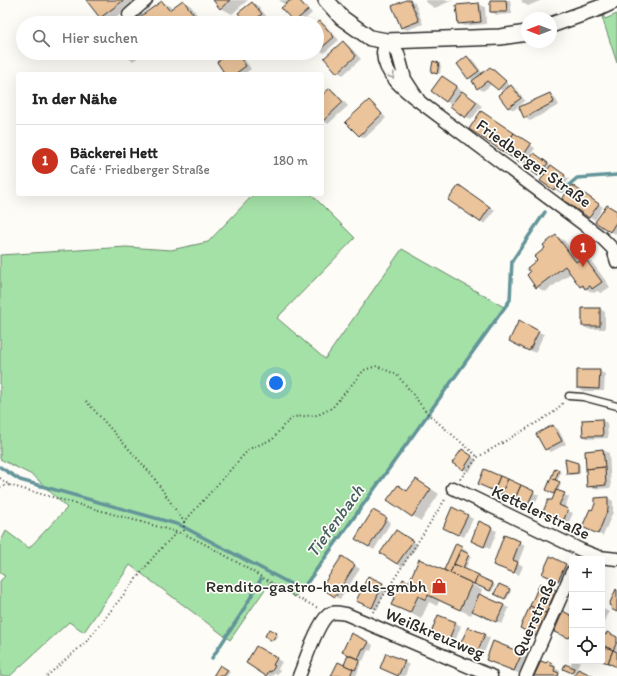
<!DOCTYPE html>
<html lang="de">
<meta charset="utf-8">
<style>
:root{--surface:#fff;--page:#f2f2f2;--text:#222;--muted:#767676;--line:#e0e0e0;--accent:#c8321e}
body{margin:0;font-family:Itim,sans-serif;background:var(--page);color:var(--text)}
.controls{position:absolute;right:12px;bottom:12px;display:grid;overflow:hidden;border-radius:4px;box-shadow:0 4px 16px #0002}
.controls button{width:36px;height:36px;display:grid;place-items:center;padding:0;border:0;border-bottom:1px solid var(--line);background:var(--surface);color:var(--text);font:20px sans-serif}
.compass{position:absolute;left:521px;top:12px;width:36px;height:36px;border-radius:50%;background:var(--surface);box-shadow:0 4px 16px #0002;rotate:270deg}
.you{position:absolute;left:276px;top:383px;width:14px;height:14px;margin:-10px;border:3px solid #fff;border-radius:50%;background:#1a73e8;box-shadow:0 0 0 6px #1a73e833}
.badge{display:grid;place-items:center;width:26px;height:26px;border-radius:50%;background:var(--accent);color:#fff;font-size:13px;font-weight:700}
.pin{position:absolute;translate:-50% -33px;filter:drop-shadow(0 1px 2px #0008)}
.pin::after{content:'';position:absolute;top:21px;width:14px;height:12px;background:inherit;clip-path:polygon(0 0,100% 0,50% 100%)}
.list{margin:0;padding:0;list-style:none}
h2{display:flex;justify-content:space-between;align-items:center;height:52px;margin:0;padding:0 16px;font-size:17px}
h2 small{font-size:13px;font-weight:400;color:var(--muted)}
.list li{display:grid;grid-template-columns:26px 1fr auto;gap:12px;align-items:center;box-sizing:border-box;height:72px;padding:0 16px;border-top:1px solid var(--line)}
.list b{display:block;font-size:15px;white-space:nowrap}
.list p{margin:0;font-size:13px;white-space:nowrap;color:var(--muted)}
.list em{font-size:13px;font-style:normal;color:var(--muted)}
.icon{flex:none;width:22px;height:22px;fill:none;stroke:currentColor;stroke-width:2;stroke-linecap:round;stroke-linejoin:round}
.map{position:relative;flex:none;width:617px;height:676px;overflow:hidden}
.search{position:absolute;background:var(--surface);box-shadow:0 4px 16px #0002;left:16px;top:16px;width:308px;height:44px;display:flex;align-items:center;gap:10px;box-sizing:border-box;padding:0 14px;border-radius:22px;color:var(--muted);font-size:15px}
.panel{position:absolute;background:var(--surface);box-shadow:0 4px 16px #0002;left:16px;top:72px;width:308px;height:124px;border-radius:4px}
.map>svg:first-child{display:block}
</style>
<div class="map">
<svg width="617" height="676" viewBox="0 0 617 676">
<rect width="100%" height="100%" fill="#fdfcf7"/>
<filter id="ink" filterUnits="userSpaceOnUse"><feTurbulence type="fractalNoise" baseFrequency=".025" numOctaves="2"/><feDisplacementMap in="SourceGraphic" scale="8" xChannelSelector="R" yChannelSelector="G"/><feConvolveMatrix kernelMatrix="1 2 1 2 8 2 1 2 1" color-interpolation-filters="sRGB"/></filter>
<g filter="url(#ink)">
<!-- green -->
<g fill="#a4e1a7" stroke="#688669">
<polygon points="599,8 605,19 617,14 617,63"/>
<polygon points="254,194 311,194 355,238 277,318 325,359 402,249 504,307 295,597 270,582 230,640 130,565 84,632 69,622 10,676 0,676 0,581 5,576 0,573 0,543 6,531 29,548 67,508 34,476 0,459 0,255 126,247 171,250 208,242"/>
</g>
<!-- shadow -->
<g fill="#0003">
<polygon points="87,0 133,0 135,3 109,22 101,18"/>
<polygon points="214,0 248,0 232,14 221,8"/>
<polygon points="279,0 300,0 312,13 301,23 297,23 295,21 286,6"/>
<polygon points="409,0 415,3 423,24 407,30 402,27"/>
<polygon points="425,0 453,0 435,8 427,3"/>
<polygon points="491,0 510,0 512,14 497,15 491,12"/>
<polygon points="521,0 542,0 528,6 523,3"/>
<polygon points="183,1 191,6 203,23 137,23 162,2 170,6 172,9"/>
<polygon points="252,3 258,6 267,17 260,23 247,23"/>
<polygon points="479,4 485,7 486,24 464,26 459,23 457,6"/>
<polygon points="320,22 325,25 339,40 324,53 317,48 317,25"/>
<polygon points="343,42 348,45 361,59 343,75 338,72"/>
<polygon points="124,53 144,53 133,61 128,58"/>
<polygon points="231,53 240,53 251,69 244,74 226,74"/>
<polygon points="467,57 473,60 483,74 491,68 496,71 510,86 517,89 525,101 514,110 508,107 504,92 492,84 483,91 478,88 474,81 469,78"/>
<polygon points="434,63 441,65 440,74 432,72"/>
<polygon points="447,80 482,106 471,120 446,101"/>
<polygon points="330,89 335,92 348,106 328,124 322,120 322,97"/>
<polygon points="550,94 555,98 559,105 530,121 525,118 521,108"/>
<polygon points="369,101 374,104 386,118 365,138 359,135"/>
<polygon points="489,117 535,148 526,162 528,163 540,157 569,179 560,193 542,181 543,178 526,165 470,129"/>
<polygon points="577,189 603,207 595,220 590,217"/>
<polygon points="464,190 495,210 485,224 480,221"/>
<polygon points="617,212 617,232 615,234 610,231"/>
<polygon points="556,236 565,241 579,261 584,258 592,262 610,287 601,293 597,291 594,293 580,286 571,273 545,292 537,287 538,260"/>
<polygon points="600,309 605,312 605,329 588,329 583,326"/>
<polygon points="538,332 544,334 535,353 515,343"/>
<polygon points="599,371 605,374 604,391 583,391 578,388"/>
<polygon points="602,420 607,423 608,438 589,439 583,436 583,421"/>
<polygon points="553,426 558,429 566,444 551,452 546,449"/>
<polygon points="603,450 609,453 611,488 594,489 588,486 586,451"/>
<polygon points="467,453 477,460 469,472 463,469"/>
<polygon points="578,464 580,465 580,474 570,475 568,474"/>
<polygon points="556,470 561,472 557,482 561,484 558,492 569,497 564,509 573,513 568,524 549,516 556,494 549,491"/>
<polygon points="508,481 539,495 533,509 507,497"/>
<polygon points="424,484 439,494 421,521 388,500"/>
<polygon points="608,498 613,501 613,512 603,536 588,529 593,511"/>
<polygon points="373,511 391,522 374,550 356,539"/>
<polygon points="468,516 473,519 464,537 449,530"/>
<polygon points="479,523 497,531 490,549 472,541"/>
<polygon points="401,534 418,545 402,567 381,553"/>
<polygon points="505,536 525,545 518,563 523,566 519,575 494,565"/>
<polygon points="456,544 467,550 465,553 471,556 465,570 495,585 492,592 474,584 473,585 482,590 480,595 509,608 502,624 473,611 471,615 439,601 437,606 429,602 421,619 393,604 409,583 444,571"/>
<polygon points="348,561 360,569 340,599 335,596"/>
<polygon points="565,564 570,567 563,583 548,576"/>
<polygon points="369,577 388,587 377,610 363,604"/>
<polygon points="509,589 511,591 507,599 495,593"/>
<polygon points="555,591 560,594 541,638 526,631"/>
<polygon points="602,608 609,612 603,626 602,626"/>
<polygon points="572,617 572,639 560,634"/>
<polygon points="456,623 461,626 454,644 437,637"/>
<polygon points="468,628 490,638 482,657 465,649"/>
<polygon points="270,630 279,636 275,641 266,636"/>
<polygon points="602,634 617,638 617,667 602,660 607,647 602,645"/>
<polygon points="368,642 373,645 371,651 368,650 363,661 362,660 356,676 332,676 344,666 349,655"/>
<polygon points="257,647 282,662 278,669 280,670 277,675 275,673 273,676 268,676 247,662"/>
<polygon points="521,654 526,657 520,674 492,662"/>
<polygon points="572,661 580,661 576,670 590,676 576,676 576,674 566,670 570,667"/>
<polygon points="404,662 409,665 405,676 399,676 387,671"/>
<polygon points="551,663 556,666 555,668 560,671 559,675 561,676 535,676 547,665"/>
<polygon points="220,666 230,672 227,676 214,676"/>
</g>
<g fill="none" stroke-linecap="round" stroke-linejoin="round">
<!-- stream -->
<g stroke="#649599" stroke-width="3.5">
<polyline points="562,191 577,178 617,175"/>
<polyline points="0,467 20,480 180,525 302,590 510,300 512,261 545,212"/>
<polyline points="212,658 241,614 261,579"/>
</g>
</g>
<!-- building -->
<g fill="#ebc49b" stroke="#2b2b2b">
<polygon points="86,0 124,0 100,18"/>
<polygon points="183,0 196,18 189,23 136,23 134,21 162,1 169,10"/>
<polygon points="213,0 230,0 220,9"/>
<polygon points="291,0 299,0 308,10 294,22 281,8"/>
<polygon points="406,0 410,0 419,21 401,28 392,6"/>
<polygon points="490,0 506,0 507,12 490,12"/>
<polygon points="252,2 262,14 251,23 246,23 238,13"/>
<polygon points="479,3 481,22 458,24 456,5"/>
<polygon points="320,21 334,37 318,51 317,50 317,23"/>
<polygon points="343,41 356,56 337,73 324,58"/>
<polygon points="229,53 237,53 246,66 235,74 225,74 217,62"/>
<polygon points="467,56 479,71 468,79 457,64"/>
<polygon points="433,61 439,63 437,74 431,72"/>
<polygon points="490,67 506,81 498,90 487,81 477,89 472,81"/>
<polygon points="442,76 457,86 446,102 431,91"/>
<polygon points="511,85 521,98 508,108 498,95"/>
<polygon points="330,88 343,102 322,122 322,95"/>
<polygon points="462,91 477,102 465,118 450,106"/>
<polygon points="550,93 554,102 524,118 519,107"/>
<polygon points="369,100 382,114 359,136 345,122"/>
<polygon points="481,111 514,133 502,151 469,129"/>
<polygon points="514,133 531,144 519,162 502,151"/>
<polygon points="534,153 548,163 538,176 524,166"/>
<polygon points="551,165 565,175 554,190 540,181"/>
<polygon points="459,185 490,207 480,222 448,200"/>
<polygon points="572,185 599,204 589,218 562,199"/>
<polygon points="607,205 617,211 617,221 610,232 595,222"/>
<polygon points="556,235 576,262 584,257 602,282 592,289 590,286 585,289 583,285 580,287 565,266 536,288 527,275 530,272 527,268 537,260 534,257 545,248 543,245"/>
<rect x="582" y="308" width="18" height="18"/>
<polygon points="519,320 539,331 529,351 509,341"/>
<polygon points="577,370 600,370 599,389 577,388"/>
<polygon points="602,419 603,436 583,436 582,420"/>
<polygon points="553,425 562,441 545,450 536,434"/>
<polygon points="462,449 472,456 463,470 452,463"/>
<polygon points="603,449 605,467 586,469 585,451"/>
<polygon points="565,459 578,463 578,473 567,474"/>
<polygon points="605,467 606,485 587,487 586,469"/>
<polygon points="555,468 559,470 555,480 551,478"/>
<polygon points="484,469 500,476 494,491 478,484"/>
<polygon points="500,476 508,479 501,495 494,491"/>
<polygon points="551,478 560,482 554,494 546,490"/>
<polygon points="416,479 431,489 412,517 387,500 398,485 407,491"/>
<polygon points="508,479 521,485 514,501 501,495"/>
<polygon points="521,485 534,491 527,506 514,501"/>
<polygon points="556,490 565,493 559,505 568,509 563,522 542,514 548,500 552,500"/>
<polygon points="608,497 608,509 598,534 582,527 590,509 592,510 595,504 595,498"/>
<polygon points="452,507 468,515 458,535 443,528"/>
<polygon points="373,510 387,518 369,547 355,539"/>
<polygon points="479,521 492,527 484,547 471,541"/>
<polygon points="396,530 413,541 397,564 380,553"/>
<polygon points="504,535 520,541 513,560 518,562 514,573 493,565"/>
<polygon points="456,543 462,546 450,573 444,570"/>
<polygon points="461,550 469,554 463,568 454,564"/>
<polygon points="342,556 355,565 335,597 321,588"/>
<polygon points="550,556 566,564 558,581 542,574"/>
<polygon points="419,559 472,583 460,610 428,595 426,600 418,596 410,613 391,605 403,579 409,582"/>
<polygon points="454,564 479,575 474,584 450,573"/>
<polygon points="368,576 383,583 372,608 356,601"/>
<polygon points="478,576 493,583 490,591 474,584"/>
<polygon points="540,583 556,590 546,613 530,606"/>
<polygon points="499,584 510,589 505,599 494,594"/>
<polygon points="616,589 617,590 617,612 611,609 612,607 609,605"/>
<polygon points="479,594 504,605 496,622 472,611"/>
<polygon points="530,606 546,613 536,636 520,628"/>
<polygon points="563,611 572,616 572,633 569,638 554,632"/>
<polygon points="438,615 456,622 448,642 430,635"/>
<polygon points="468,627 485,634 476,655 459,647"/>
<polygon points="269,629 277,633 272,641 265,636"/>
<polygon points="607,632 617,637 617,642 613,650 602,645 602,633 606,635"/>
<polygon points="351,633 369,642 365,649 363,648 358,659 342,652"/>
<polygon points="493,641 522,653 514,671 486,660"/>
<polygon points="256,646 277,658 273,665 275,666 271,672 269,671 266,676 246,663"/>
<polygon points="606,647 613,650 608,663 602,661 602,656"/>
<polygon points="613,650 617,652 617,667 608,663"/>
<polygon points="386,653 405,661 398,676 380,668"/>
<polygon points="348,655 360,660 355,670 344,665"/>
<polygon points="541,661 546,663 548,661 552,663 550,665 555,667 554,671 559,673 558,676 534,676"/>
<polygon points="338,662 353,669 350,676 331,676"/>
<polygon points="565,664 574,668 572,673 563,669"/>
<polygon points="220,665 228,670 224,676 213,676"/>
<polygon points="578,669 593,676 574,676"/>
</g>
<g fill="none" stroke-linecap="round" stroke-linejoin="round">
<defs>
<polyline id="service" points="569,396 583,397 617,406"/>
<g id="minor">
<polyline points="129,15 146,0"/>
<path d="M420,102L405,79L398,53L387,41C386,45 383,49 383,53C384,75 404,90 420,102L602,238L613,249L617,262"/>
<polyline points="453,488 581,550 599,557 617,559"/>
<path d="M299,676C305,662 317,624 328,615C333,611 340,613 346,614L491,676"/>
<polyline points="526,676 572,572"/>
</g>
<g id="tertiary">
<polyline points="326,0 342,18 370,38 387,41 500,37 527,33"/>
<polyline points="551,25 599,8 616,0"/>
</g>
</defs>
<!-- service casing -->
<use href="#service" stroke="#2b2b2b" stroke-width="9"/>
<!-- minor casing -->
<use href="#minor" stroke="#2b2b2b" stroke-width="15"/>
<!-- tertiary casing -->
<use href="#tertiary" stroke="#2b2b2b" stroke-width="18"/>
<!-- path -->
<g stroke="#2b2b2b" stroke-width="2" stroke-dasharray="1 3" stroke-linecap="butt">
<polyline points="86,401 152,475 184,522 184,534"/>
<path d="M0,478L9,485L184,534C230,555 272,586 318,608"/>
<polyline points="460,479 478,457 553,413 563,403"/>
<polyline points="0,487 9,485"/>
<polyline points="184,522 249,449 273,439 283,426 294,417 318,415 332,408 364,370 377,366 397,375 408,388 427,413 478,457"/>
<polyline points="373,612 446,498"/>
<polyline points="47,676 87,641 155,555 177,532"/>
</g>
<!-- service -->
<use href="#service" stroke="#fdfcf7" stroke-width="6"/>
<!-- minor -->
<use href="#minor" stroke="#fdfcf7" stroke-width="12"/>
<!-- tertiary -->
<use href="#tertiary" stroke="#fdfcf7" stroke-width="15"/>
</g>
<!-- one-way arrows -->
<defs><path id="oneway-chevron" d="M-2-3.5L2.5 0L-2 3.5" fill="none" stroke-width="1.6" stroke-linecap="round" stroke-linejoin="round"/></defs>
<use stroke="#9e9e9b" href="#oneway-chevron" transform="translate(392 76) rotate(57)"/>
</g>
<!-- icons -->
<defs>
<symbol id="shop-bare" viewBox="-9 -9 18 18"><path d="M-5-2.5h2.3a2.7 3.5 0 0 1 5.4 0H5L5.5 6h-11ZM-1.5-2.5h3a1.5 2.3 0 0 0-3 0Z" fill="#c8321e" stroke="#fdfcf7" stroke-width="2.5" paint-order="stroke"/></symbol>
</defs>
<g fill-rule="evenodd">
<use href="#shop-bare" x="428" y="575" width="22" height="22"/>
</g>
<g text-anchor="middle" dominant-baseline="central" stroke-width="3.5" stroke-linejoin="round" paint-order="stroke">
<!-- street labels -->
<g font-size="17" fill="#2b2b2b" stroke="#fdfcf7">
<text transform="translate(534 163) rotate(36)">Friedberger Straße</text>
<text transform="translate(541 512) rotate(25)">Kettelerstraße</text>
<text transform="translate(534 617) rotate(-66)">Querstraße</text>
<text transform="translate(435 633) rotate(23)">Weißkreuzweg</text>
</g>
<!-- poi labels -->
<g font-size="17" fill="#2b2b2b" stroke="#fdfcf7" text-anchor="end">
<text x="427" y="586">Rendito-gastro-handels-gmbh</text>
</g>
<!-- water labels -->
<g font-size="18" font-style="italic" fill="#486062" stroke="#fdfcf7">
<text transform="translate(335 521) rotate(-54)">Tiefenbach</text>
</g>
</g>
</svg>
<div class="controls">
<button>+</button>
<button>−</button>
<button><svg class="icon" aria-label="locate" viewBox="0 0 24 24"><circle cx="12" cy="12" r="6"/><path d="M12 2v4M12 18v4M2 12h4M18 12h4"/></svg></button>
</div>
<svg class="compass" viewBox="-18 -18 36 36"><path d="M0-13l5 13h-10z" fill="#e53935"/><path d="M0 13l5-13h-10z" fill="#767676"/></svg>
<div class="you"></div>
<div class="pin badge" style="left:583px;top:267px">1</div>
<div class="search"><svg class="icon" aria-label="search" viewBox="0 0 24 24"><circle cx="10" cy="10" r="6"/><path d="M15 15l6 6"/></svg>Hier suchen</div>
<section class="panel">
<h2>In der Nähe<small></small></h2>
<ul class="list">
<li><span class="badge">1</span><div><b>Bäckerei Hett</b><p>Café · Friedberger Straße</p></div><em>180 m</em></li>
</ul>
</section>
</div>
